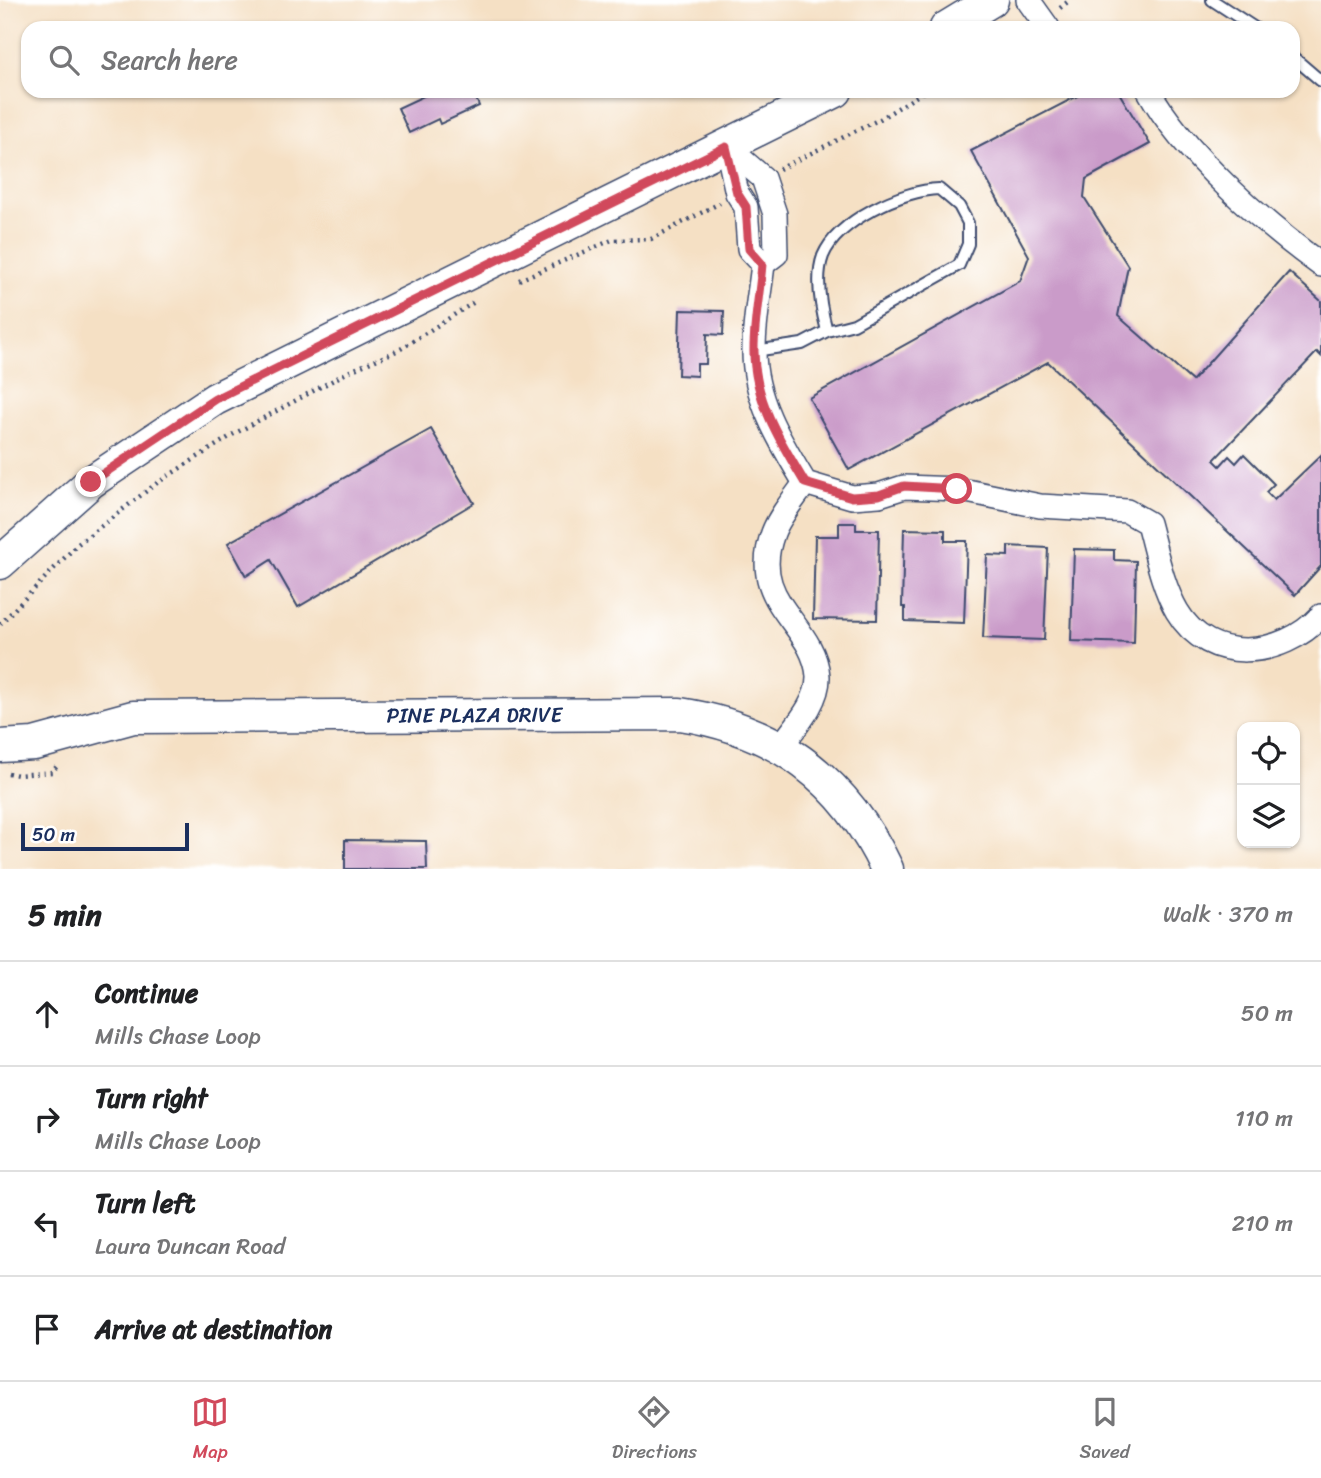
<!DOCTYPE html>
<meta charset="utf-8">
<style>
:root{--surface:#fff;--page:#f2f2f2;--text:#202124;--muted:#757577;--line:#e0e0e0;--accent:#d1495b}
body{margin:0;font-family:Sriracha,sans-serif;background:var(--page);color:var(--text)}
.controls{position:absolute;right:21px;bottom:21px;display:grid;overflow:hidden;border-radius:14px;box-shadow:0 2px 5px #0004}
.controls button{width:63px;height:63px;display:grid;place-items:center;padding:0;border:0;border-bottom:2px solid var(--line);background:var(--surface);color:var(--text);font:35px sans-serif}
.scale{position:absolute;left:21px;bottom:18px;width:168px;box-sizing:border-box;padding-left:7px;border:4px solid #1b2f5e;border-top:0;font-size:19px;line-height:24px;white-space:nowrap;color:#1b2f5e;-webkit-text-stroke:5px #fff;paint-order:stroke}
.stop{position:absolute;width:21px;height:21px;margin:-16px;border:5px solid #d1495b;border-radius:50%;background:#fff}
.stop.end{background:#d1495b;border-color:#fff;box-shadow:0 2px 7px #0008}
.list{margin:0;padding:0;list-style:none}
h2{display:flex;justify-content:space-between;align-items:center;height:91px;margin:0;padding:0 28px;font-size:30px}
h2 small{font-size:23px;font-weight:400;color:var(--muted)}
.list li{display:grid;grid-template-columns:46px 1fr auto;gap:21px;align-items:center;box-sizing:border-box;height:105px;padding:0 28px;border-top:2px solid var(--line)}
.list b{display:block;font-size:26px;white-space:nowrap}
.list p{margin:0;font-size:23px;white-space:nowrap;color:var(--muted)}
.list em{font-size:23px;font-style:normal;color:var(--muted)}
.icon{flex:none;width:38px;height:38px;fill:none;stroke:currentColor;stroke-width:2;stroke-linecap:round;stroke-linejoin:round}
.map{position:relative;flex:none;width:1321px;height:869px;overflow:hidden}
.search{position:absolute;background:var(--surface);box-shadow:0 2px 5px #0004;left:21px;right:21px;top:21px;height:77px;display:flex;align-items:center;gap:18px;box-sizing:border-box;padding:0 24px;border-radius:21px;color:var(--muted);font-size:26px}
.sheet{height:511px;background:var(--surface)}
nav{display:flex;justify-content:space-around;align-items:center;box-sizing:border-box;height:98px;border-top:2px solid var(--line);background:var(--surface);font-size:19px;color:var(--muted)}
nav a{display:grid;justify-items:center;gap:4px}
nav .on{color:var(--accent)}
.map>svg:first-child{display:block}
</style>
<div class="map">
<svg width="1321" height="869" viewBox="0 0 1321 869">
<rect width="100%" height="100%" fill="#fff"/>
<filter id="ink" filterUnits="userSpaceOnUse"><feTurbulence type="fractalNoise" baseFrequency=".0143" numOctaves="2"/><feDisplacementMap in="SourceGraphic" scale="14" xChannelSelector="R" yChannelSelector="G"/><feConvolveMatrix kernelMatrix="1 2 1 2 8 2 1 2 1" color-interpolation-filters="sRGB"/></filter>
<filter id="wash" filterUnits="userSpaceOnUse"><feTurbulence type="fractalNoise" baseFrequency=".00686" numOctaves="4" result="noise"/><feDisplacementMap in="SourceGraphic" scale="28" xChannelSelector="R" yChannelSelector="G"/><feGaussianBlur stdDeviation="1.57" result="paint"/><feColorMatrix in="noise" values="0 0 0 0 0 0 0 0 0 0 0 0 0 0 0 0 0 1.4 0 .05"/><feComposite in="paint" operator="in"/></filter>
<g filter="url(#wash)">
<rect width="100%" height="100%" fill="#f5e0c4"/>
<g id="blocks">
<!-- building -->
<g fill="#ca9bc9">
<polygon points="425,91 473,91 479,106 440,124 438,119 409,133 398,108 426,95"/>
<polygon points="1087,91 1118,91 1150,144 1086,179 1084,197 1128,266 1118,316 1192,381 1289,272 1321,301 1321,356 1317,352 1214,460 1220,466 1229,456 1236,463 1244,454 1274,484 1266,492 1274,500 1321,455 1321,566 1295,595 1048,362 849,470 809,398 1020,281 1029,256 971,151"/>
<polygon points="680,310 724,311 723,335 707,334 706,364 697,364 697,376 678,375"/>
<polygon points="431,429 474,503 298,607 271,560 246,576 228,543"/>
<polygon points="839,523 856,523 856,530 879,530 877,620 813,619 815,536 839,536"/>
<polygon points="904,529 945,530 945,541 967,541 964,623 905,621 905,607 902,607"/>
<polygon points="1008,546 1048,548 1044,640 983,638 987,555 1008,556"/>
<polygon points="1074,549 1114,550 1114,560 1136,561 1134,643 1071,641"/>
<polygon points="345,840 426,841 427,869 345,869"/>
</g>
</g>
</g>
<g filter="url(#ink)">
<use href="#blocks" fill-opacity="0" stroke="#3c4a6d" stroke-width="2"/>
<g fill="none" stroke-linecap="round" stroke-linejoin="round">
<defs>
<g id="lane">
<polyline points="1212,0 1255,28"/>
<polyline points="1293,57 1321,81"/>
<path d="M754,351L802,344L827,331C821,309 815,278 823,256C838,220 903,190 939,189L959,206L968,223V244L959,265L854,324L827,331"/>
</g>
<g id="street">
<polyline points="1028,0 1048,28"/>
<path d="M1149,91C1183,153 1263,223 1321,265"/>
<path d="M727,147L737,193L746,207L749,249L763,264C760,292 754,321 754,349C753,398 781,443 805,483L852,497L879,495L904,487L957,489L1040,506L1127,511L1148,523C1156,552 1162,585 1177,611C1209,666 1282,658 1321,616"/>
<polyline points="727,147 763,178 775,214 776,254 763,264"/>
<path d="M781,746C795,727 819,702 818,676C814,622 747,603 773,533C779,516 795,498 805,483"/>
</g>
<g id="secondary">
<polyline points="946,28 992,0"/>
<polyline points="0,563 91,482 215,399 836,91"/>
<path id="s1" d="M0,746L34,744L133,717L680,714C777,729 845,779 887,869"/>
</g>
</defs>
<!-- lane casing -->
<use href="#lane" stroke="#3c4a6d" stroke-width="14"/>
<!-- street casing -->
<use href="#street" stroke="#3c4a6d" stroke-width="26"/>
<!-- secondary casing -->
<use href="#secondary" stroke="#3c4a6d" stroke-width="35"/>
<!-- path -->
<g stroke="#3c4a6d" stroke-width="4.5" stroke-dasharray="2 5" stroke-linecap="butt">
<polyline points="1060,8 1070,0"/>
<polyline points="779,169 880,119 925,91"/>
<polyline points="519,280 612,240 651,239 720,203"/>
<polyline points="0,624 78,544 157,483 234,434 350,371 399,350 476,301"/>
<polyline points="8,773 18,775 52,772 58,765"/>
</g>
<!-- lane -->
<use href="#lane" stroke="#fff" stroke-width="10"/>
<!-- street -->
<use href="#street" stroke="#fff" stroke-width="23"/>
<!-- secondary -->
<use href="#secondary" stroke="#fff" stroke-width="32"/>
</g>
</g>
<g fill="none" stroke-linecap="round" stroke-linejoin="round" filter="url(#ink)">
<!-- route -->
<path stroke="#d1495b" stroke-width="9" d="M91,482L215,399L726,147L737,193L746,207L749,249L762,264C760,292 754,321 754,349C753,398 781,443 805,483L852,497L879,495L904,486L957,489"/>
</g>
<g text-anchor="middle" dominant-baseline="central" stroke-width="5" stroke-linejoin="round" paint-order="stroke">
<!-- street labels -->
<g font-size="21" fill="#1b2f5e" stroke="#fff">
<text stroke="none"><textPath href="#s1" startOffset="478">PINE PLAZA DRIVE</textPath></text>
</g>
</g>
</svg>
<div class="controls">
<button><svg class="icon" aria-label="locate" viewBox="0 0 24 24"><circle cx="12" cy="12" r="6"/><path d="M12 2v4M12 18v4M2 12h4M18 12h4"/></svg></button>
<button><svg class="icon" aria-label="layers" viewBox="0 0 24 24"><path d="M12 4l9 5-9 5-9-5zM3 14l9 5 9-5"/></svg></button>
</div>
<div class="scale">50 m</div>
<div class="stop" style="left:957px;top:489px"></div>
<div class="stop end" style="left:91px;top:482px"></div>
<div class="search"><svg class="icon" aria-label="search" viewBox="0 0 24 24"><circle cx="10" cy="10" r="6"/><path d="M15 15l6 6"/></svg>Search here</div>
</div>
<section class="sheet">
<h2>5 min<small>Walk · 370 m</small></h2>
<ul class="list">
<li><svg class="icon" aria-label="ahead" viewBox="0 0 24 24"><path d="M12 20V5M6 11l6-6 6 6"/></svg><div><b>Continue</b><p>Mills Chase Loop</p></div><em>50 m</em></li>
<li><svg class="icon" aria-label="right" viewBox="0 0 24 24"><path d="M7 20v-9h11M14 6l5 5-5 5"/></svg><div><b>Turn right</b><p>Mills Chase Loop</p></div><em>110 m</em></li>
<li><svg class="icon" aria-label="left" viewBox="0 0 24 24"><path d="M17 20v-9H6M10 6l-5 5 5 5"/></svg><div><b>Turn left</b><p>Laura Duncan Road</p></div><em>210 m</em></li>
<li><svg class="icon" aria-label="arrive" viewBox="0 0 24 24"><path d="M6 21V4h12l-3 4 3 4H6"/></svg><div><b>Arrive at destination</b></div></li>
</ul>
</section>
<nav>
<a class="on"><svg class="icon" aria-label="map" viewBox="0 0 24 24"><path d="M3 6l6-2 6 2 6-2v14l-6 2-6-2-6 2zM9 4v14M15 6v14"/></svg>Map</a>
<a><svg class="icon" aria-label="directions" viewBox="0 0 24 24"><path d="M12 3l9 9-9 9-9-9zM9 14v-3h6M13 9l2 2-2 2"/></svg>Directions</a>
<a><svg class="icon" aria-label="saved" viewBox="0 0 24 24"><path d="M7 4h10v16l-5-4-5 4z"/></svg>Saved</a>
</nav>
